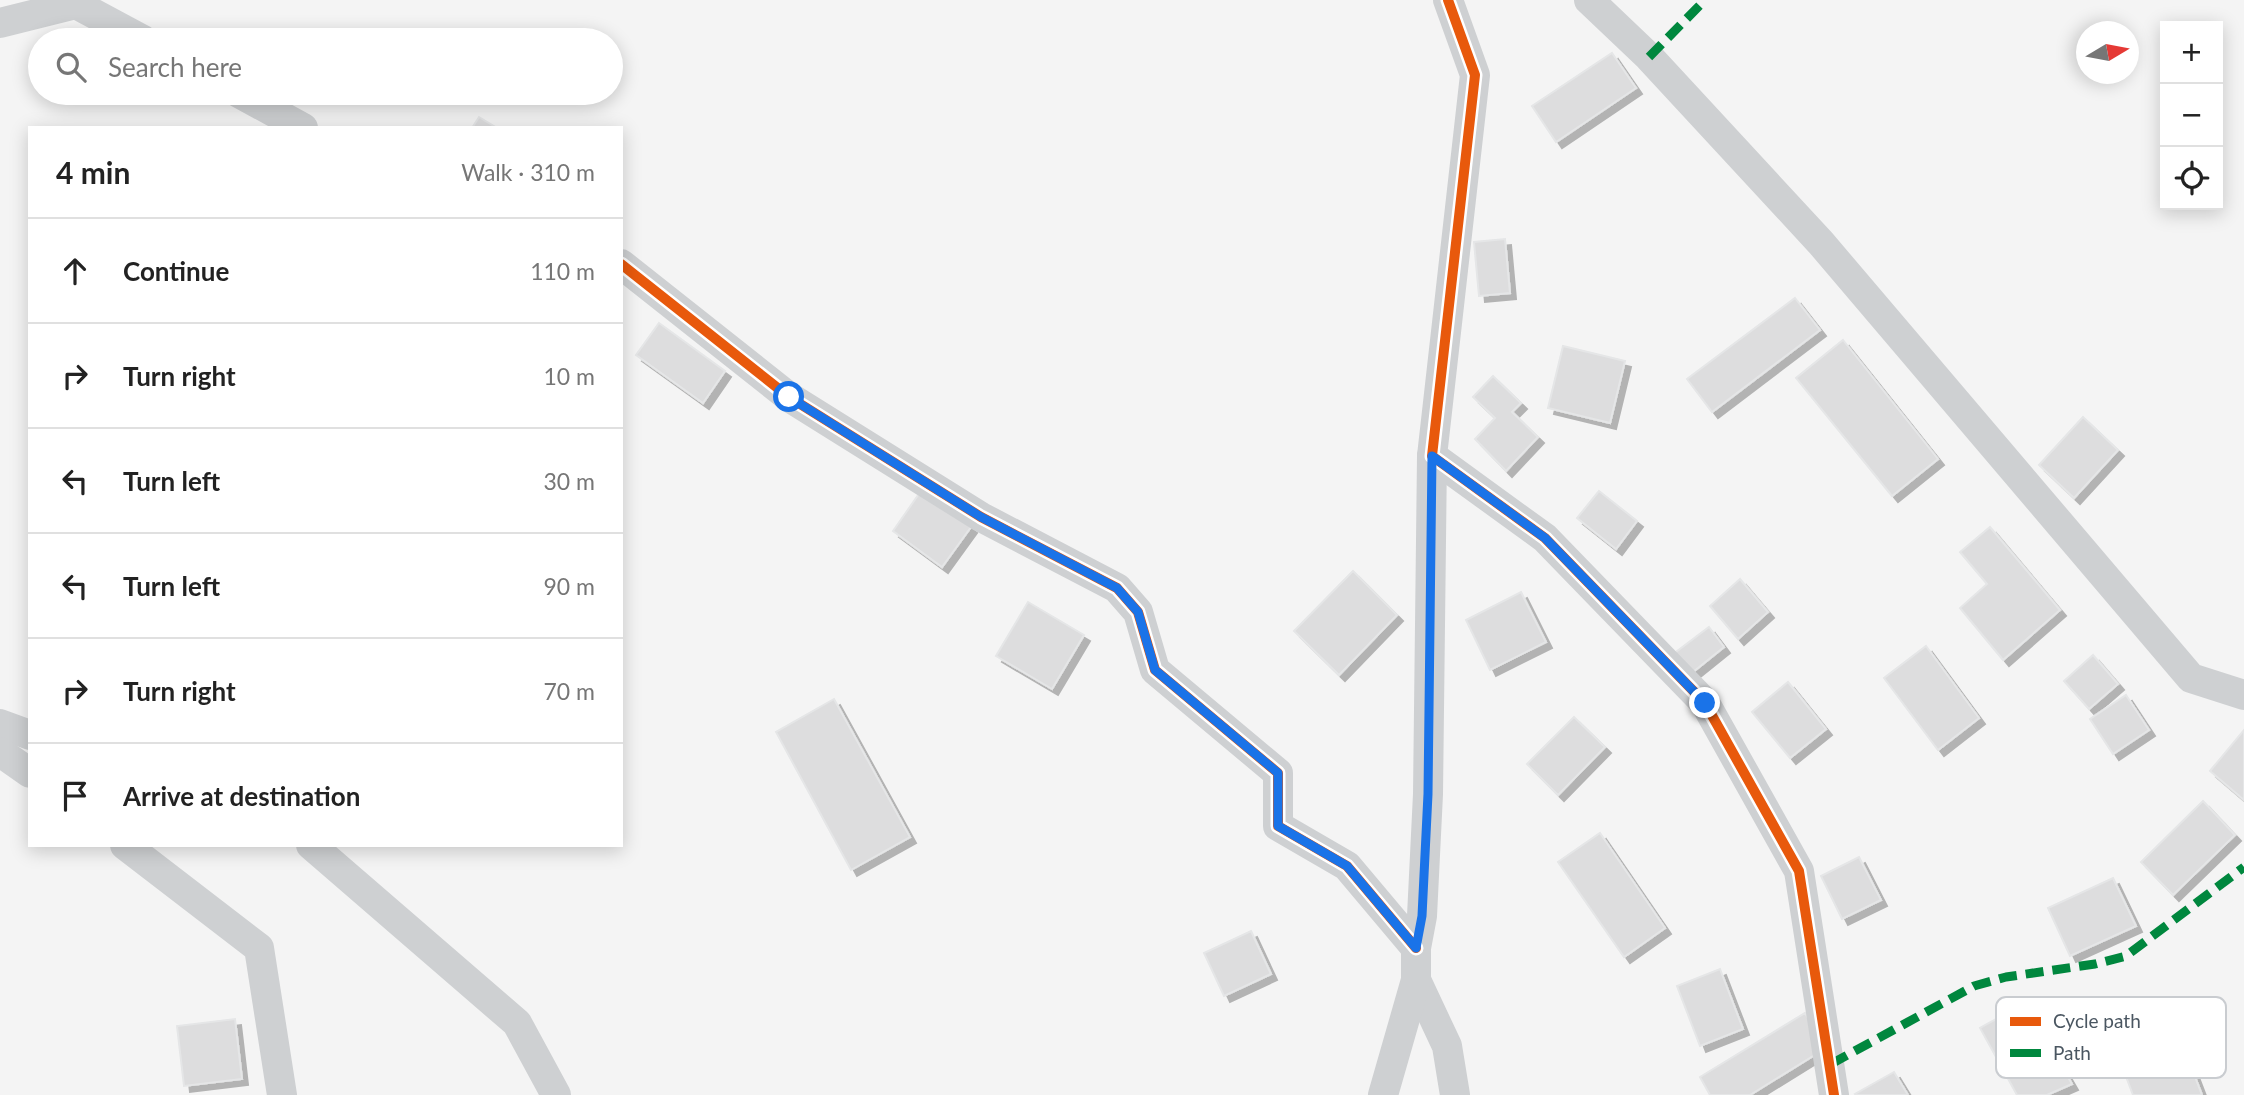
<!DOCTYPE html>
<meta charset="utf-8">
<style>
:root{--surface:#fff;--page:#f6f6f6;--text:#222;--muted:#767676;--line:#e0e0e0}
body{margin:0;font-family:Lato,sans-serif;background:var(--page);color:var(--text)}
.controls{position:absolute;right:21px;top:21px;display:grid;overflow:hidden;border-radius:0px;box-shadow:0 4px 18px #0003}
.controls button{width:63px;height:63px;display:grid;place-items:center;padding:0;border:0;border-bottom:2px solid var(--line);background:var(--surface);color:var(--text);font:35px sans-serif}
.compass{position:absolute;left:2076px;top:21px;width:63px;height:63px;border-radius:50%;background:var(--surface);box-shadow:0 4px 18px #0003;rotate:80deg}
.stop{position:absolute;width:21px;height:21px;margin:-16px;border:5px solid #1a73e8;border-radius:50%;background:#fff}
.stop.end{background:#1a73e8;border-color:#fff;box-shadow:0 2px 7px #0008}
.list{margin:0;padding:0;list-style:none}
h2{display:flex;justify-content:space-between;align-items:center;height:91px;margin:0;padding:0 28px;font-size:30px}
h2 small{font-size:23px;font-weight:400;color:var(--muted)}
.list li{display:grid;grid-template-columns:46px 1fr auto;gap:21px;align-items:center;box-sizing:border-box;height:105px;padding:0 28px;border-top:2px solid var(--line)}
.list b{display:block;font-size:26px;white-space:nowrap}
.list em{font-size:23px;font-style:normal;color:var(--muted)}
.icon{flex:none;width:38px;height:38px;fill:none;stroke:currentColor;stroke-width:2;stroke-linecap:round;stroke-linejoin:round}
.map{position:relative;flex:none;width:2244px;height:1095px;overflow:hidden}
.search{position:absolute;background:var(--surface);box-shadow:0 4px 18px #0003;left:28px;top:28px;width:595px;height:77px;display:flex;align-items:center;gap:18px;box-sizing:border-box;padding:0 24px;border-radius:38px;color:var(--muted);font-size:26px}
.panel{position:absolute;background:var(--surface);box-shadow:0 4px 18px #0003;left:28px;top:126px;width:595px;height:721px;border-radius:0px}
.map>svg:first-child{display:block}
</style>
<div class="map">
<svg width="2244" height="1095" viewBox="0 0 2244 1095">
<defs>
<filter id="shadow"><feDropShadow dx="6" dy="6" stdDeviation="0" flood-color="#0004"/></filter>
</defs>
<rect width="100%" height="100%" fill="#f4f4f4"/>
<!-- building -->
<g fill="#ddddde" stroke="#e5e6e7" stroke-width="2" filter="url(#shadow)">
<polygon points="1612,53 1636,88 1556,142 1532,106"/>
<polygon points="479,117 497,128 472,128"/>
<polygon points="1505,239 1510,293 1479,296 1474,242"/>
<polygon points="1795,298 1820,330 1712,412 1687,379"/>
<polygon points="659,323 725,371 703,403 636,355"/>
<polygon points="1843,340 1938,459 1892,496 1796,378"/>
<polygon points="1563,346 1625,361 1610,423 1548,408"/>
<polygon points="1493,376 1521,403 1512,412 1538,437 1506,471 1475,439 1495,418 1473,397"/>
<polygon points="2083,417 2118,450 2074,498 2039,465"/>
<polygon points="921,491 971,527 942,567 893,531"/>
<polygon points="1599,491 1637,521 1616,549 1577,518"/>
<polygon points="1990,527 2060,610 2003,660 1960,608 1987,584 1960,552"/>
<polygon points="1353,571 1397,615 1339,675 1294,631"/>
<polygon points="1740,579 1768,612 1738,639 1710,606"/>
<polygon points="1521,592 1546,642 1490,670 1466,620"/>
<polygon points="1028,602 1084,635 1052,689 996,656"/>
<polygon points="1709,627 1724,647 1688,676 1672,655"/>
<polygon points="1926,646 1979,718 1938,750 1884,678"/>
<polygon points="2093,655 2118,684 2089,709 2064,681"/>
<polygon points="1788,682 1826,729 1790,758 1752,712"/>
<polygon points="2126,695 2149,730 2113,754 2090,719"/>
<polygon points="834,699 910,837 851,870 776,732"/>
<polygon points="1574,717 1605,747 1558,795 1527,764"/>
<polygon points="2244,730 2244,800 2210,771"/>
<polygon points="2203,801 2235,835 2173,895 2141,862"/>
<polygon points="1600,833 1665,928 1624,957 1558,862"/>
<polygon points="1859,857 1881,900 1842,919 1821,876"/>
<polygon points="2113,878 2136,926 2070,956 2048,908"/>
<polygon points="1251,931 1271,974 1224,996 1204,953"/>
<polygon points="1720,969 1743,1029 1700,1046 1677,986"/>
<polygon points="2025,1003 2072,1084 2047,1095 2017,1095 1980,1028"/>
<polygon points="1805,1013 1826,1048 1750,1095 1710,1095 1700,1077"/>
<polygon points="235,1019 242,1079 184,1086 177,1026"/>
<polygon points="2179,1035 2202,1095 2133,1095 2119,1058"/>
<polygon points="1894,1072 1908,1095 1856,1095 1855,1094"/>
</g>
<g fill="none" stroke-linecap="round" stroke-linejoin="round">
<!-- minor -->
<g stroke="#ced0d2" stroke-width="30">
<polyline points="1448,0 1475,75 1432,456 1545,538 1705,703 1799,871 1834,1095"/>
<polyline points="1589,0 1649,57 1821,243 2191,678 2244,695"/>
<polyline points="0,23 76,4 143,40"/>
<polyline points="239,93 303,128"/>
<polyline points="621,264 789,397 981,517 1117,588 1138,612 1155,670 1278,773 1278,826 1347,866 1416,948"/>
<polyline points="0,724 30,735"/>
<polyline points="0,752 30,773"/>
<polyline points="125,845 259,948 282,1095"/>
<polyline points="311,845 517,1023 556,1095"/>
<polyline points="1416,980 1447,1046 1455,1095"/>
<polyline points="1383,1095 1416,980 1416,948 1422,916 1428,794 1432,456"/>
</g>
<!-- quiet -->
<g stroke="#00873e" stroke-width="9" stroke-dasharray="18 9" stroke-linecap="butt">
<polyline points="1649,57 1705,0"/>
<polyline points="1831,1064 1974,986 2006,977 2095,964 2126,956 2244,867"/>
</g>
<defs>
<g id="cycleway">
<polyline points="1448,0 1475,75 1432,456 1545,538 1705,703 1799,871 1834,1095"/>
<polyline points="621,264 789,397 981,517 1117,588 1138,612 1155,670 1278,773 1278,826 1347,866 1416,948"/>
</g>
</defs>
<!-- cycleway casing -->
<use href="#cycleway" stroke="#fff" stroke-width="15"/>
<!-- cycleway -->
<use href="#cycleway" stroke="#e8590c" stroke-width="10"/>
</g>
<g fill="none" stroke-linecap="round" stroke-linejoin="round">
<!-- route -->
<polyline stroke="#1a73e8" stroke-width="9" points="789,397 981,517 1117,588 1138,612 1155,670 1278,773 1278,826 1347,866 1416,948 1422,916 1428,794 1432,456 1545,538 1705,703"/>
</g>
<!-- legend -->
<rect x="1996" y="997" width="230" height="81" rx="10" fill="#fff" stroke="#c9ccd0" stroke-width="2"/>
<rect x="2010" y="1017" width="31" height="9" fill="#e8590c"/>
<rect x="2010" y="1049" width="31" height="8" fill="#00873e"/>
<g font-size="19" fill="#4a5661">
<text x="2053" y="1028">Cycle path</text>
<text x="2053" y="1060">Path</text>
</g>
</svg>
<div class="controls">
<button>+</button>
<button>−</button>
<button><svg class="icon" aria-label="locate" viewBox="0 0 24 24"><circle cx="12" cy="12" r="6"/><path d="M12 2v4M12 18v4M2 12h4M18 12h4"/></svg></button>
</div>
<svg class="compass" viewBox="-18 -18 36 36"><path d="M0-13l5 13h-10z" fill="#e53935"/><path d="M0 13l5-13h-10z" fill="#767676"/></svg>
<div class="stop" style="left:789px;top:397px"></div>
<div class="stop end" style="left:1705px;top:703px"></div>
<div class="search"><svg class="icon" aria-label="search" viewBox="0 0 24 24"><circle cx="10" cy="10" r="6"/><path d="M15 15l6 6"/></svg>Search here</div>
<section class="panel">
<h2>4 min<small>Walk · 310 m</small></h2>
<ul class="list">
<li><svg class="icon" aria-label="ahead" viewBox="0 0 24 24"><path d="M12 20V5M6 11l6-6 6 6"/></svg><div><b>Continue</b></div><em>110 m</em></li>
<li><svg class="icon" aria-label="right" viewBox="0 0 24 24"><path d="M7 20v-9h11M14 6l5 5-5 5"/></svg><div><b>Turn right</b></div><em>10 m</em></li>
<li><svg class="icon" aria-label="left" viewBox="0 0 24 24"><path d="M17 20v-9H6M10 6l-5 5 5 5"/></svg><div><b>Turn left</b></div><em>30 m</em></li>
<li><svg class="icon" aria-label="left" viewBox="0 0 24 24"><path d="M17 20v-9H6M10 6l-5 5 5 5"/></svg><div><b>Turn left</b></div><em>90 m</em></li>
<li><svg class="icon" aria-label="right" viewBox="0 0 24 24"><path d="M7 20v-9h11M14 6l5 5-5 5"/></svg><div><b>Turn right</b></div><em>70 m</em></li>
<li><svg class="icon" aria-label="arrive" viewBox="0 0 24 24"><path d="M6 21V4h12l-3 4 3 4H6"/></svg><div><b>Arrive at destination</b></div></li>
</ul>
</section>
</div>
